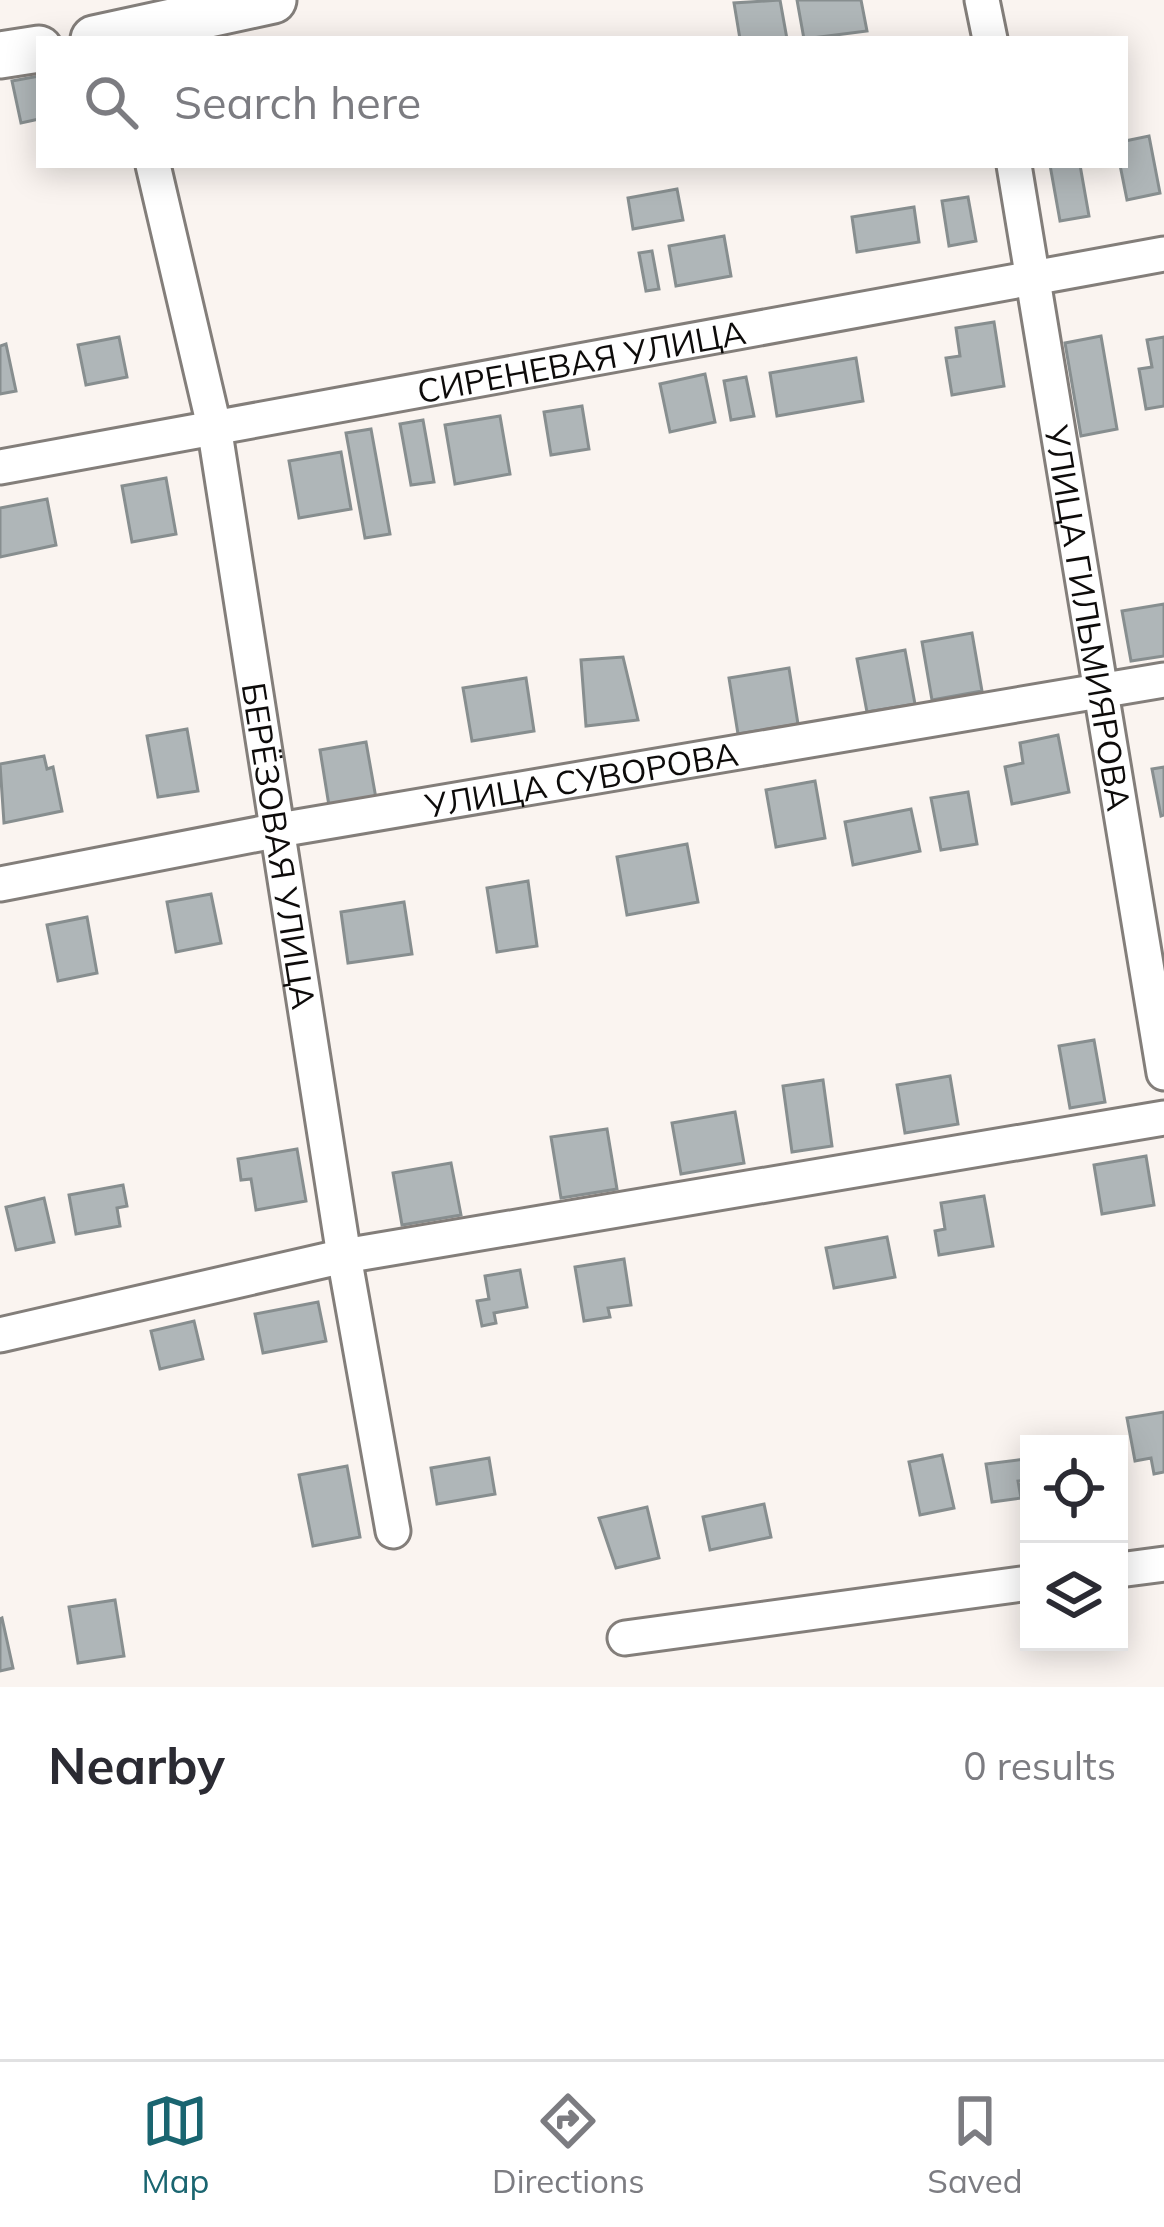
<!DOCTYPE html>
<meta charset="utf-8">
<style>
:root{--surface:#fff;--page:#f7f7f7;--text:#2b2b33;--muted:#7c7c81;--line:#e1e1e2;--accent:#1a6570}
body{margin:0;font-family:Mulish,sans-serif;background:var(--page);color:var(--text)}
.controls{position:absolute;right:36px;bottom:36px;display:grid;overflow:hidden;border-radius:0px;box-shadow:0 6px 30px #0003}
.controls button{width:108px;height:108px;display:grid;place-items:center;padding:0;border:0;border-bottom:3px solid var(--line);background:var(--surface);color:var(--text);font:60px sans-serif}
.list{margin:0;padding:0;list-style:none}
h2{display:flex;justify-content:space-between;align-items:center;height:156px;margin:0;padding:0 48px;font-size:51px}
h2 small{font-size:39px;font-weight:400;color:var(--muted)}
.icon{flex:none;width:66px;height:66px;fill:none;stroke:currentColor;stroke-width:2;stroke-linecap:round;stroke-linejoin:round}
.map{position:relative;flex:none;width:1164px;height:1687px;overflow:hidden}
.search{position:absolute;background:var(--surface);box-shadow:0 6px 30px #0003;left:36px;right:36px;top:36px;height:132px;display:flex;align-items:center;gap:30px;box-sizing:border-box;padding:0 42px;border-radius:0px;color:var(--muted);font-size:45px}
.sheet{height:372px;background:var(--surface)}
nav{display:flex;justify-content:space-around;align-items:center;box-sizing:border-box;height:168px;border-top:3px solid var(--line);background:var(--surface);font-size:33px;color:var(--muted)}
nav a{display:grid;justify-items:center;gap:6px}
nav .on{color:var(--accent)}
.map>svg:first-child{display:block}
</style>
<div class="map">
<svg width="1164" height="1687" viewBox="0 0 1164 1687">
<rect width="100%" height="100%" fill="#faf4f0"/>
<!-- building -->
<g fill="#afb6b8" stroke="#878e8f" stroke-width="3">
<polygon points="780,0 787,39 740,39 734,3"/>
<polygon points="797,0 861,0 867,31 804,39"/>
<polygon points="39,76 39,119 21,123 12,81"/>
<polygon points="1149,136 1160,193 1127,200 1120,165 1125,165 1125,141"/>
<polygon points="1050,165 1080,165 1089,216 1060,221"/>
<polygon points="677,189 683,220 633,229 628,198"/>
<polygon points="968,197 976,241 949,246 942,201"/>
<polygon points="914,207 919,242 857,252 852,217"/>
<polygon points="724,236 731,276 676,286 669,246"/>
<polygon points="652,251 659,289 646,291 639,253"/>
<polygon points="994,322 1004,386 952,395 946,358 960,356 956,328"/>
<polygon points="1101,336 1117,429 1081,436 1065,343"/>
<polygon points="119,337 127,377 86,385 78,345"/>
<polygon points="1164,337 1164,406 1146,409 1139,369 1152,367 1147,340"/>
<polygon points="6,344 16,391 0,394 0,346"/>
<polygon points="856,358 863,401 777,416 770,373"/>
<polygon points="705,374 715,422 670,432 660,384"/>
<polygon points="746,377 754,416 731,420 724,381"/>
<polygon points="582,406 589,449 551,455 544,412"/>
<polygon points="500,416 510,474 455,484 445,425"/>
<polygon points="423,420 434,482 411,485 400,424"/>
<polygon points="371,429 390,534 365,538 346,433"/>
<polygon points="341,452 351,509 299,518 289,461"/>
<polygon points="166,478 176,534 132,542 122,486"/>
<polygon points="47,499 56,545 0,557 0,508"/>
<polygon points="1164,604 1164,656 1131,661 1122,611"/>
<polygon points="972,633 982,691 932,700 922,642"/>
<polygon points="905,650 915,704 867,712 857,659"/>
<polygon points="623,657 638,720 586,726 581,660"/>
<polygon points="789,668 798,724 738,734 729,678"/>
<polygon points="526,678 534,731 472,741 463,688"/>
<polygon points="187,729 198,791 158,797 147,736"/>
<polygon points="1058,735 1069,792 1012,804 1005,767 1023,763 1020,743"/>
<polygon points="366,742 377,804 330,812 320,750"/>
<polygon points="44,756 47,769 53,767 62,811 4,823 0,764"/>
<polygon points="1164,767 1164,815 1161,816 1152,769"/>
<polygon points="815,781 825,838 776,847 766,790"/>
<polygon points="968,792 977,844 941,850 931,798"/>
<polygon points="911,809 920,851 853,865 845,822"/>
<polygon points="687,844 698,902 627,915 617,857"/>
<polygon points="528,881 537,946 497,952 487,888"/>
<polygon points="211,894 221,943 176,952 167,902"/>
<polygon points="404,902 412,954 348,963 341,912"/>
<polygon points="87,917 97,973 58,981 47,925"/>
<polygon points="1094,1040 1105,1102 1070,1108 1059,1046"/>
<polygon points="950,1076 958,1124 905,1133 897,1085"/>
<polygon points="823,1080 832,1146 792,1152 783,1086"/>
<polygon points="735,1112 744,1163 681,1174 672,1123"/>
<polygon points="607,1129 617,1189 561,1198 551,1137"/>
<polygon points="297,1149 306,1201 256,1210 251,1179 241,1180 238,1159"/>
<polygon points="1146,1156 1154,1205 1102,1214 1094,1165"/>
<polygon points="451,1163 461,1215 402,1225 393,1173"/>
<polygon points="123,1185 127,1206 117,1208 120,1226 76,1234 69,1195"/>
<polygon points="984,1196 993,1246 939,1255 935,1231 945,1229 941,1203"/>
<polygon points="44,1198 54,1242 16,1250 6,1207"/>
<polygon points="887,1237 895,1277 834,1288 826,1248"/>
<polygon points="624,1259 631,1305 608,1308 610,1317 584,1321 575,1267"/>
<polygon points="520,1270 527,1307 494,1313 496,1323 482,1326 477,1301 489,1299 485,1276"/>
<polygon points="318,1302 326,1341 263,1353 255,1314"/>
<polygon points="194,1321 203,1359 160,1369 151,1331"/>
<polygon points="1164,1412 1164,1472 1154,1474 1151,1458 1135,1461 1127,1418"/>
<polygon points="942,1455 954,1508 920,1515 909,1462"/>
<polygon points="489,1458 495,1494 437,1504 431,1468"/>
<polygon points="1025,1459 1028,1480 1018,1481 1021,1498 992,1502 986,1464"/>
<polygon points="347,1466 360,1537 313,1546 299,1475"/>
<polygon points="764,1504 771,1537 710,1550 703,1517"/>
<polygon points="647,1507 659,1558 616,1568 599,1518"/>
<polygon points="115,1600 124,1656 78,1663 69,1607"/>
<polygon points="2,1618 13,1668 0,1671 0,1619"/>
</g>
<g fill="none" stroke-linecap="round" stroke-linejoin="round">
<defs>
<g id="street">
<polyline points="982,0 990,39"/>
<path id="s1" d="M153,165L214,426L344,1256L393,1531"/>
<path id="s2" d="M1014,165L1164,1073"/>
<path id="s3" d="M0,467L1164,254"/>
<path id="s4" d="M0,884L279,830L1164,680"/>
<polyline points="0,1335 344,1256 1164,1118"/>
<polyline points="1119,1570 1164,1564"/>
<polyline points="625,1638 1029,1583"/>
</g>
<g id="secondary">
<polyline points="94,39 273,0"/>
<polyline points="0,55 39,49"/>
</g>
</defs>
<!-- street casing -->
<use href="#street" stroke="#837e7a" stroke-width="39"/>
<!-- secondary casing -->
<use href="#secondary" stroke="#837e7a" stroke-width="51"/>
<!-- street -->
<use href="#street" stroke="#fff" stroke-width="33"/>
<!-- secondary -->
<use href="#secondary" stroke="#fff" stroke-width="45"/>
</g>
<g text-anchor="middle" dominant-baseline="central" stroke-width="10" stroke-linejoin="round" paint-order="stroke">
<!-- street labels -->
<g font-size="33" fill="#0d0b0a" stroke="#fff">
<text stroke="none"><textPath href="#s3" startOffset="591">СИРЕНЕВАЯ УЛИЦА</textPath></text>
<text stroke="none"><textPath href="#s2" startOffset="459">УЛИЦА ГИЛЬМИЯРОВА</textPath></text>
<text stroke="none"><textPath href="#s4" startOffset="591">УЛИЦА СУВОРОВА</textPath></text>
<text stroke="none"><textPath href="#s1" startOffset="693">БЕРЁЗОВАЯ УЛИЦА</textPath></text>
</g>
</g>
</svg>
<div class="controls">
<button><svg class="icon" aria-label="locate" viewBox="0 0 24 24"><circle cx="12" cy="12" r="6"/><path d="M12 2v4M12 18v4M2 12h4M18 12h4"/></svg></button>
<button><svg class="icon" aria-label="layers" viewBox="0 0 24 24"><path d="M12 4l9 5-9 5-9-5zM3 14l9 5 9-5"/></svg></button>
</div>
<div class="search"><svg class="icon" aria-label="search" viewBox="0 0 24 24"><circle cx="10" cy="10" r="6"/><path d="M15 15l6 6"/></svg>Search here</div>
</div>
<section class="sheet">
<h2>Nearby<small>0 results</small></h2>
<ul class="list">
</ul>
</section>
<nav>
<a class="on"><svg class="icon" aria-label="map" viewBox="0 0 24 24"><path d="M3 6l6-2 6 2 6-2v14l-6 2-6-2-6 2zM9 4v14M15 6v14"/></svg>Map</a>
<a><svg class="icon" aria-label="directions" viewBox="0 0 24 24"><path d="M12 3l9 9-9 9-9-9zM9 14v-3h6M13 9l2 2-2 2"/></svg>Directions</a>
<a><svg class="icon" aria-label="saved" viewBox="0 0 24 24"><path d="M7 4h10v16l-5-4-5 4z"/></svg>Saved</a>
</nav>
